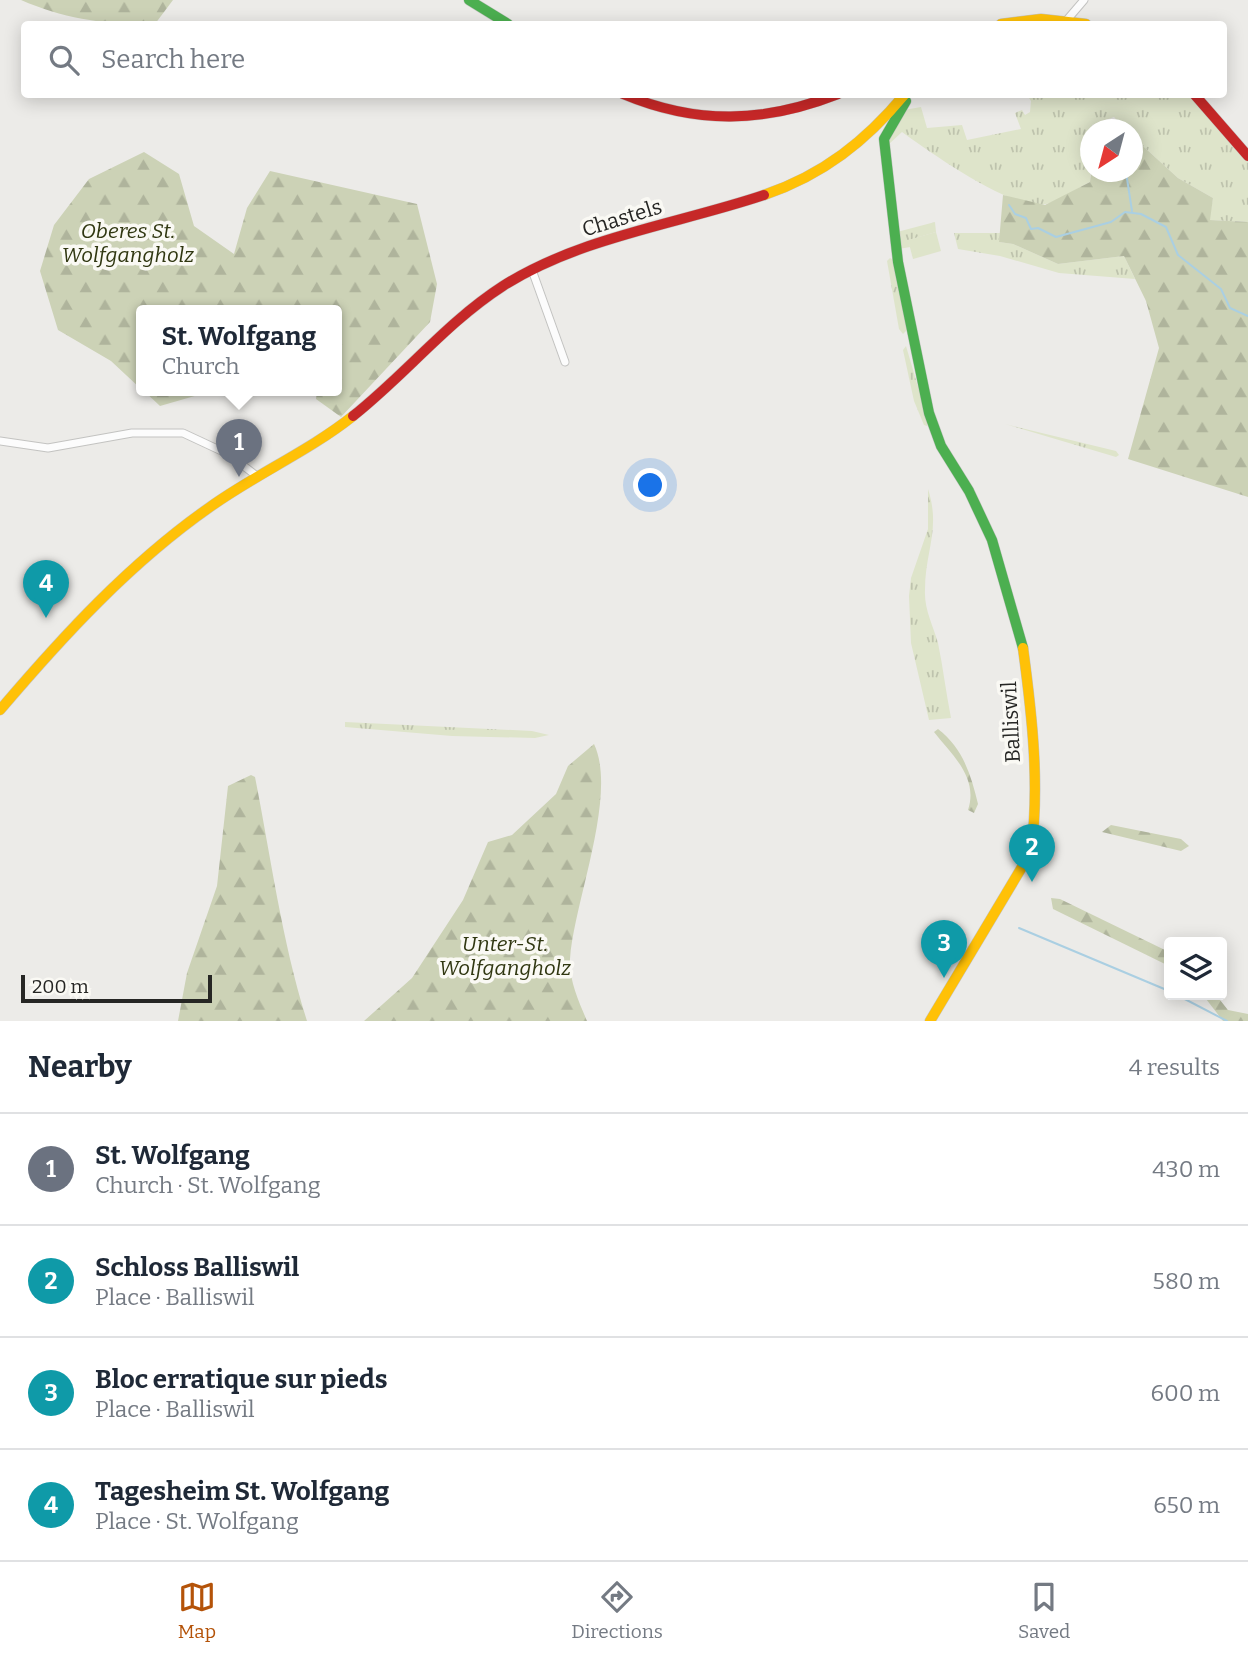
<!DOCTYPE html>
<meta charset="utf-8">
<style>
:root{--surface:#fff;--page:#f2f2f3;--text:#1f2937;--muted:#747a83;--line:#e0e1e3;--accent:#b45309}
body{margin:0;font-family:Bitter,serif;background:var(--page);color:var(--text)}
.controls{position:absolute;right:21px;bottom:21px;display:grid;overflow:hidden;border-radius:7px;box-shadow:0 4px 18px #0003}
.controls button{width:63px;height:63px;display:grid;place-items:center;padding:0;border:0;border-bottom:2px solid var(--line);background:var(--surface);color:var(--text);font:35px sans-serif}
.compass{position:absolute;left:1080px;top:119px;width:63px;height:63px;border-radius:50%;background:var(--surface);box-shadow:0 4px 18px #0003;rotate:216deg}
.scale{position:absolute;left:21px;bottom:18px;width:191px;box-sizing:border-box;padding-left:7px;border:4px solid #262624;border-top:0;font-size:19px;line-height:24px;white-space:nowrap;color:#262624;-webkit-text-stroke:5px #faf9f4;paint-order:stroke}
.you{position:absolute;left:651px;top:486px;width:24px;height:24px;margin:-18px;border:5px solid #fff;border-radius:50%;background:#1a73e8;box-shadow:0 0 0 10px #1a73e833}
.badge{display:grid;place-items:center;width:46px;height:46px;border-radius:50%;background:var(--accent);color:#fff;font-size:23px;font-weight:700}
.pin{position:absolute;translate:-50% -58px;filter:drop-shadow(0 2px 4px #0008)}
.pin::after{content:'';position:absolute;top:37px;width:24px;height:21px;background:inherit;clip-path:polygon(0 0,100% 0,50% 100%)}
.popup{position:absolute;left:136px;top:305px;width:206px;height:91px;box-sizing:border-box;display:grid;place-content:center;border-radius:7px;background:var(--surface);filter:drop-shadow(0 2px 5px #0005);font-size:23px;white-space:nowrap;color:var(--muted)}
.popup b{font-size:26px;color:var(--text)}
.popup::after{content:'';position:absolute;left:50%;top:100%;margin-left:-14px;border:14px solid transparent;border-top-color:var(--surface)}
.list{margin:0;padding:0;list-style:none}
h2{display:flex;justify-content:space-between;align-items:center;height:91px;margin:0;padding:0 28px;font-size:30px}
h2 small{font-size:23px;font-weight:400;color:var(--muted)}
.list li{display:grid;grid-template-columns:46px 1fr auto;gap:21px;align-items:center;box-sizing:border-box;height:112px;padding:0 28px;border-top:2px solid var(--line)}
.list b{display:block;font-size:26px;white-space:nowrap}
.list p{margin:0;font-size:23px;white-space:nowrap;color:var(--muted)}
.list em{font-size:23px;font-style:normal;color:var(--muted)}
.icon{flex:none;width:38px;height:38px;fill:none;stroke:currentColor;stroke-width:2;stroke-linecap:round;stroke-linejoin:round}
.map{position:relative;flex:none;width:1248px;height:1021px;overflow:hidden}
.search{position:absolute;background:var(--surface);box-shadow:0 4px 18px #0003;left:21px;right:21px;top:21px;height:77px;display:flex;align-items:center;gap:18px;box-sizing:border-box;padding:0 24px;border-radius:7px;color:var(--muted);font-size:26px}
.sheet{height:539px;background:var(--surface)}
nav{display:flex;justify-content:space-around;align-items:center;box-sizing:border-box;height:98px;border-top:2px solid var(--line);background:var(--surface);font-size:19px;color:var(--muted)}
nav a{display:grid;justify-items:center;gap:4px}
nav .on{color:var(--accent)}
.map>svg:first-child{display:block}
</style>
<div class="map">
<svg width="1248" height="1021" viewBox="0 0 1248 1021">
<defs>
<pattern id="grass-tufts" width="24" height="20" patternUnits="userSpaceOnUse" patternTransform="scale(1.75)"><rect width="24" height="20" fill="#dee4ca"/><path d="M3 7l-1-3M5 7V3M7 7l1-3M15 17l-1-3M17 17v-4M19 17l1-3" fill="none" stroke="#bec3ad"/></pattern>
<pattern id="forest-firs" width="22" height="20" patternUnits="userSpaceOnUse" patternTransform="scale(1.75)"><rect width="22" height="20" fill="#ccd2b6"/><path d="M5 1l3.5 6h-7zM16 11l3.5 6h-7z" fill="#afb49c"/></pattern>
</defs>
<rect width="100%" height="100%" fill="#ecebe8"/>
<!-- grass -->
<g fill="url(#grass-tufts)">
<path d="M1027,95H1190L1248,161V222L1209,220L1213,198L1178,178L1133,137L1132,130L1125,129L1114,117L1092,125L1090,182C1077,188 1061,200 1046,204C1013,212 930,152 902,132L888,145L889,136L904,110L921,107L927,128L962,125L967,140L1021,129L1015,113L1022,110L1025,115L1030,112L1031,101Z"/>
<polygon points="935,222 936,232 909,240 910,247 899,249 897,232"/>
<polygon points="954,233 1000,233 999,242 1013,244 1058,264 1124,256 1135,279 1059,273 1000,256 958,249"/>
<polygon points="890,258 894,260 907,330 903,334 899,329 887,261"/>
<polygon points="906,346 928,421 927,426 924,425 914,401 903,350"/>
<polygon points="1005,424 1116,451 1119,455 1116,457"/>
<path d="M928,489C941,529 925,551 925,590C924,609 933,625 938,643C943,667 946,693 951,718L929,720L911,643L909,596L911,578L928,529Z"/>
<polygon points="345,722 532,731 549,735 535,738 452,736 345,727"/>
</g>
<!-- forest -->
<g fill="url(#forest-firs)">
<path d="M21,0H173L155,24C108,25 64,19 21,0Z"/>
<polygon points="1133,137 1178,178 1213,198 1210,220 1248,222 1248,497 1128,459 1159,348 1146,301 1124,256 1058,264 1013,244 999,242 1003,195 1045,205 1090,182 1091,172 1132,172"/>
<polygon points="144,152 179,174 194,226 234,254 247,208 270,171 417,204 437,284 430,322 341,417 316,399 317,391 337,391 337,311 141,311 141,389 111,361 58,330 40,271 54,225 89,179"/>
<polygon points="144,391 212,391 160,406"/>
<path d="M938,729C963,748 971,775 978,804L974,813L968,810C979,777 951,754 934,732Z"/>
<path d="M594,744C618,795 574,902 570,959C569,981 579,1002 587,1021H364L412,978L463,900L488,842L512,835L556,794L568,766Z"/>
<path d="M251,775L255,777C271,858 282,942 307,1021H178L187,973L217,886L228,786Z"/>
<polygon points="1111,825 1181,839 1189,846 1181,851 1102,832"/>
<polygon points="1051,898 1060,899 1167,951 1169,966 1053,909"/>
<polygon points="1203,995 1216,995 1228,1010 1248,1014 1248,1021 1223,1021"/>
</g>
<!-- park -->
<polygon fill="#dee4ca" points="936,232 941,251 913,259 908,240"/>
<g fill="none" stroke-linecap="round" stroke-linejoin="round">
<!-- stream -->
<g stroke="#aacfe2" stroke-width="2">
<polyline points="1103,124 1106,130"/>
<polyline points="1126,172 1132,211"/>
<polyline points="1009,205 1015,214 1026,218 1031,229 1038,228 1056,237 1111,222 1125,212 1141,214 1166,227 1178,255 1221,289 1230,308 1248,316"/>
<polyline points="1019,928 1169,991"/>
<polyline points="1177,995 1227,1021"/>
</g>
<defs>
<g id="street">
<polyline points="1066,21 1084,0"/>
<polyline points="532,270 565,362"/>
<polyline points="0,441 48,448 132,433 183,433 228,454 258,477"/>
</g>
<g id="fast">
<polyline points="469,0 508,24"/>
<polyline points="906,101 884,139 898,262 929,413 941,446 969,491 992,540 1023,648"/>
</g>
<g id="slow">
<polyline points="1001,24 1041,19 1086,24"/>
<path d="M764,195C823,175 866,141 905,94"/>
<path d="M0,710C63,636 130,563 210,507C256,474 309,451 353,416"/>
<path d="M930,1021L1031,852C1040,785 1032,715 1023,648"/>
</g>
<g id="jam">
<path d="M623,94C697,125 764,123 838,94"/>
<polyline points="1194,94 1248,156"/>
<path d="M353,416C405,375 447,322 503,286C580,237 678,224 764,195"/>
</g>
</defs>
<!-- street casing -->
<use href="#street" stroke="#c3c3c1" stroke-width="9"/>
<!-- fast casing -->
<use href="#fast" stroke="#c3c3c1" stroke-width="11"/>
<!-- slow casing -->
<use href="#slow" stroke="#c3c3c1" stroke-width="11"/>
<!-- jam casing -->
<use href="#jam" stroke="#c3c3c1" stroke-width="11"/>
<!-- street -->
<use href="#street" stroke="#fcfcfc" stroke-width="7"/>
<!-- fast -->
<use href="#fast" stroke="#4caf50" stroke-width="10"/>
<!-- slow -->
<use href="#slow" stroke="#ffc107" stroke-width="10"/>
<!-- jam -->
<use href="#jam" stroke="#c62828" stroke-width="10"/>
</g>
<g text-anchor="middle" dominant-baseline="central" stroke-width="7" stroke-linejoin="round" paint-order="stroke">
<!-- street labels -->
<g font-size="21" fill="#262624" stroke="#faf9f4">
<text transform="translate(622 218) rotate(-17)">Chastels</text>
<text transform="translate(1011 722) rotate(-93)">Balliswil</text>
</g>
<!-- park labels -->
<g font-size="21" font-style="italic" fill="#303711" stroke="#faf9f4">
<text x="128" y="231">Oberes St.<tspan x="128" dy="24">Wolfgangholz</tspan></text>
<text x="505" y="944">Unter-St.<tspan x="505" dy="24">Wolfgangholz</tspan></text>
</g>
</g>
</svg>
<div class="controls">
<button><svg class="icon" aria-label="layers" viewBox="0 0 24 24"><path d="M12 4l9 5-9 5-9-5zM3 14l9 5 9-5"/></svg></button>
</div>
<svg class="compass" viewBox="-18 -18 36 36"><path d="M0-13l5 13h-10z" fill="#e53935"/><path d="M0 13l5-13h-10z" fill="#747a83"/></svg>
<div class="scale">200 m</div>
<div class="you"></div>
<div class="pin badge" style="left:239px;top:477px;background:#6b7280">1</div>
<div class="popup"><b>St. Wolfgang</b>Church</div>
<div class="pin badge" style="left:1032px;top:882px;background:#0f9aa8">2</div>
<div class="pin badge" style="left:944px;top:978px;background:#0f9aa8">3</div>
<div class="pin badge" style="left:46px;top:618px;background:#0f9aa8">4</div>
<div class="search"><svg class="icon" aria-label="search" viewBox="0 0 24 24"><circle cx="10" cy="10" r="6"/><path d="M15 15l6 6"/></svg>Search here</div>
</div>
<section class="sheet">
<h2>Nearby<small>4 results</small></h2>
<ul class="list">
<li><span class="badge" style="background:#6b7280">1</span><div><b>St. Wolfgang</b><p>Church · St. Wolfgang</p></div><em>430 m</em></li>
<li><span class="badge" style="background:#0f9aa8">2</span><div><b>Schloss Balliswil</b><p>Place · Balliswil</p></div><em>580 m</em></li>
<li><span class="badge" style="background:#0f9aa8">3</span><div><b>Bloc erratique sur pieds</b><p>Place · Balliswil</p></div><em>600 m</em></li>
<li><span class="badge" style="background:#0f9aa8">4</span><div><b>Tagesheim St. Wolfgang</b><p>Place · St. Wolfgang</p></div><em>650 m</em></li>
</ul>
</section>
<nav>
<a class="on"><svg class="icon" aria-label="map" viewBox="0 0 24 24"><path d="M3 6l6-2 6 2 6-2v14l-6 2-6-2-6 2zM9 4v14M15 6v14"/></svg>Map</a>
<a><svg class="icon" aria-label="directions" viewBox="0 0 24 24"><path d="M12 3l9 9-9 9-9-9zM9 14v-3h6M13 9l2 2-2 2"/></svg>Directions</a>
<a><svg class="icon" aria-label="saved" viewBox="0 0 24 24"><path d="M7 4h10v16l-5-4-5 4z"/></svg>Saved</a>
</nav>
